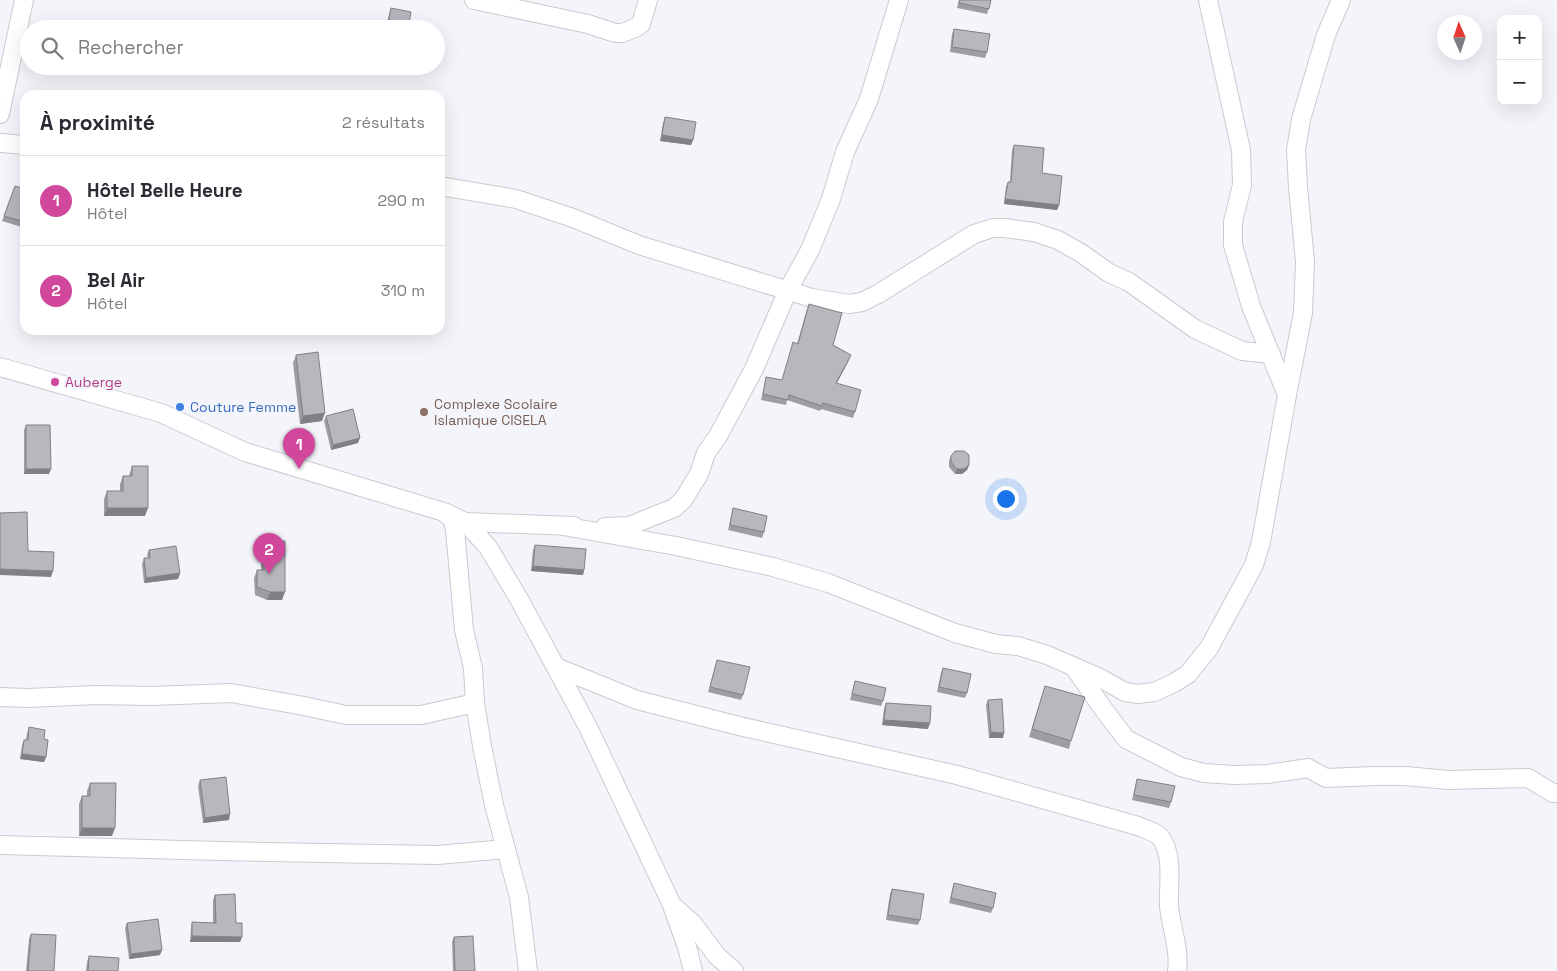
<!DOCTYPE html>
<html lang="fr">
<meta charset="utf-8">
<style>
:root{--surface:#fff;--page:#f7f7f7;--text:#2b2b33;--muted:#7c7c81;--line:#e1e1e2;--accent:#d93025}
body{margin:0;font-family:"Space Grotesk",sans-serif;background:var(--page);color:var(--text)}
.controls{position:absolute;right:15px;top:15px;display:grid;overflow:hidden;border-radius:10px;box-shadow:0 5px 20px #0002}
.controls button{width:45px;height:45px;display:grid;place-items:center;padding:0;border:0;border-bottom:1px solid var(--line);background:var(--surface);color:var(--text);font:25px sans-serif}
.compass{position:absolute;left:1437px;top:15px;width:45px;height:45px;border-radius:50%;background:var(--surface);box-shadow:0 5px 20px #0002;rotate:357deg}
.you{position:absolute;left:1005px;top:498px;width:18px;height:18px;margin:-12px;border:4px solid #fff;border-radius:50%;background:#1a73e8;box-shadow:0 0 0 8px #1a73e833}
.badge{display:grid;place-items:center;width:32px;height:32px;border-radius:50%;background:var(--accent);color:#fff;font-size:16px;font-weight:700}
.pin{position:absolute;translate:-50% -41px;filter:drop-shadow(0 1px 2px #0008)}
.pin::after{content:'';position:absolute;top:26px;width:18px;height:15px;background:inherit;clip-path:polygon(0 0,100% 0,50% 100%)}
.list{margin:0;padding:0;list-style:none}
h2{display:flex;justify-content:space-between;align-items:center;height:65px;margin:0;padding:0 20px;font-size:21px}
h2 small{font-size:16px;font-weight:400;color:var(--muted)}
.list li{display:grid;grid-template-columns:32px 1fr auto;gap:15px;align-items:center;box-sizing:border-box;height:90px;padding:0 20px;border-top:1px solid var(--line)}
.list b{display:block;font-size:19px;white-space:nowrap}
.list p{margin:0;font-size:16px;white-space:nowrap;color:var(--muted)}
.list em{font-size:16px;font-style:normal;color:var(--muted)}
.icon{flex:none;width:28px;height:28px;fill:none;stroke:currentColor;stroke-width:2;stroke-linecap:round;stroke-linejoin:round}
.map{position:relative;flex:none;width:1557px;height:971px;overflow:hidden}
.search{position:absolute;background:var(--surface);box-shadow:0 5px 20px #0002;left:20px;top:20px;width:425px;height:55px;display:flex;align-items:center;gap:12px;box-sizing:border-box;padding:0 18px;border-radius:28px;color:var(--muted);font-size:19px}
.panel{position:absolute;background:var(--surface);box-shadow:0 5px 20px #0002;left:20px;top:90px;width:425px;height:245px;border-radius:15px}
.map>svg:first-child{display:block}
</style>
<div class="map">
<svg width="1557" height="971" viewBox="0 0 1557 971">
<rect width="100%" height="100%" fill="#f3f5fb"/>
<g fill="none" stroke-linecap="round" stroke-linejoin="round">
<defs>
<g id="minor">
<polyline points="474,0 588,24 615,33 622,33 635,28 641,24 648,0"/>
<polyline points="0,114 24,0"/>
<polyline points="0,143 25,145"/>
<polyline points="440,186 516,199 573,218 639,245 812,298 849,304 862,302 878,294 974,234 993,228 1005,228 1034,232 1058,240 1081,253 1109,273 1129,282 1195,329 1242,351 1271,354"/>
<polyline points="0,367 161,413 245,452 444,512 465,522 488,547 519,599 588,727 672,905 693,924 717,956 734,971"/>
<polyline points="1287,395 1303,313 1305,262 1298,187 1296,150 1301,119 1326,35 1341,0"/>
<polyline points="445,513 453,520 455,530 464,630 473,668 475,703 482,746 494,805 519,897 528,971"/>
<polyline points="465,522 574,526"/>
<polyline points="563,526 676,546 773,567 828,583 955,633 996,644 1018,646 1047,655 1100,678 1125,692 1138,694 1154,692 1174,683 1188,674 1209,648 1254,565 1261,542 1287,395 1251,306 1233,245 1233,222 1242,185 1241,150 1208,0"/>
<polyline points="605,527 629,526 674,508 683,500 699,474 706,453 718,436 754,369 788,290 810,250 831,199 845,152 869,99 899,0"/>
<path d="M556,667L637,700L739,726L957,775L1138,826C1144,829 1157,832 1161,838C1174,857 1168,884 1169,906C1171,928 1180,949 1177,971"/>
<polyline points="1074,667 1104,710 1126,739 1181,767 1204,773 1234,775 1268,774 1308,768 1326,778 1374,776 1406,776 1448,780 1528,778 1553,793 1557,793"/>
<polyline points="0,697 28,698 97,695 152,696 231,693 304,706 346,715 421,715 475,703"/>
<polyline points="0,845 220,851 437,855 506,849"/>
<polyline points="673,908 687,947 693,971"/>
</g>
</defs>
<!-- minor casing -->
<use href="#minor" stroke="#cacbd1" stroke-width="20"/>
<!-- minor -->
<use href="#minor" stroke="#fff" stroke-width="18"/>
</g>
<!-- wall -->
<g fill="#9d9ea3">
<polygon points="959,0 991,0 987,14 957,8"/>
<polygon points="391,8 408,29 386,29 389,14"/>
<polygon points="954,29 987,52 985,58 950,52 952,34"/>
<polygon points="665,117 693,140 691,145 660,141 663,123"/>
<polygon points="1014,145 1042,173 1059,205 1057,210 1004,204 1006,187 1008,182 1010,182 1012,150"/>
<polygon points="15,186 25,189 25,228 2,221"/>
<polygon points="807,309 833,345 849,360 837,383 855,412 853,418 821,409 820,411 787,400 786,405 761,400 766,377 782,380 797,344"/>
<polygon points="296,355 322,421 300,424 293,363"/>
<polygon points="326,416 358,443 331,450 324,421"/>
<polygon points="26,425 49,474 24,474 24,430"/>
<polygon points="951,456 969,465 967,470 962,474 955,474 949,467 949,461"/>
<polygon points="132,466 145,516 104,516 104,499 107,491 120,491 120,484 123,476 129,476"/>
<polygon points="733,508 764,532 762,538 728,530"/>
<polygon points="264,541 282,600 267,600 255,595 254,578 257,570 261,570 261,549"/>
<polygon points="535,545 584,570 583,575 531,571 533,550"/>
<polygon points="149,550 180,573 178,579 144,583 142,564 144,558 148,558 147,555"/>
<polygon points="717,660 743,695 741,700 708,692"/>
<polygon points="943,668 967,693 965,698 937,692 941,673"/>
<polygon points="855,681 883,701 881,706 850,700"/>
<polygon points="1045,686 1071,741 1069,749 1029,737"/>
<polygon points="988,700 1003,738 989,738 986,705"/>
<polygon points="886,703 928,729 882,725 884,709"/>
<polygon points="29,727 44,739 46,757 44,762 20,759 22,745 24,740 26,740 27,733"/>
<polygon points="1137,779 1171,802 1169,808 1132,800"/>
<polygon points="200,780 229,820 203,823 198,786"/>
<polygon points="90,783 112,836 79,836 79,804 82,796 87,796 87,791"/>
<polygon points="954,883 993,908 991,913 949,903"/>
<polygon points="892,889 920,920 918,925 886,920 890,894"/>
<polygon points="215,895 236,923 242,937 240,942 190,942 191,928 192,922 213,923 213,900"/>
<polygon points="127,923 160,955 129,959 125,928"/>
<polygon points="31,934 54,971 26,971 29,939"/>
<polygon points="454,937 475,971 453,971 452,942"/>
<polygon points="89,956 118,971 86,971 87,962"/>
</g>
<!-- shaded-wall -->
<g fill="#7f8184">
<polygon points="662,135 693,140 691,145 660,141"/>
<polygon points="1005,199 1059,205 1057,210 1004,204"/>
<polygon points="851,355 849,360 834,388 836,383"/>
<polygon points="325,413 322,421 300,424 303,416"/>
<polygon points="360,438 358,443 331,450 333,445"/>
<polygon points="969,465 967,470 962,474 955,474 957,469"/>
<polygon points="26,469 51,469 49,474 24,474"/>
<polygon points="107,508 148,508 145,516 104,516"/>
<polygon points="533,566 584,570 583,575 531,571"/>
<polygon points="0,569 53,571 51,577 0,575"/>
<polygon points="180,573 178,579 144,583 146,578"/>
<polygon points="270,592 285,592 282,600 267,600"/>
<polygon points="884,720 930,723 928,729 882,725"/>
<polygon points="991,732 1004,733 1003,738 989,738"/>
<polygon points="22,754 46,757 44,762 20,759"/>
<polygon points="230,814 229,820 203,823 205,818"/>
<polygon points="82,828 115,828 112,836 79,836"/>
<polygon points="192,936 242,937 240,942 190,942"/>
<polygon points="162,950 160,955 129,959 131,954"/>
</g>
<!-- building -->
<g fill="#b6b8bd" stroke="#7f8184">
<polygon points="960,0 991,0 989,9 959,3"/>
<polygon points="391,8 411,12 408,29 387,29"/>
<polygon points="954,29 990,34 987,52 952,47"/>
<polygon points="665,117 696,122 693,140 662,135"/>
<polygon points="1014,145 1044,148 1042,173 1062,176 1059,205 1005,199 1008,182 1011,182"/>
<polygon points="15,186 25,189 25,222 4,216"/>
<polygon points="809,304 842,313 833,345 851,355 836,383 861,390 855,412 823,403 822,406 789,395 788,400 763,394 766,377 782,380 793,342 798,344"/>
<polygon points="318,352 325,413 303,416 296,355"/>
<polygon points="353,409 360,438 333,445 326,416"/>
<polygon points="26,425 50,425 51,469 26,469"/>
<polygon points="955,451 964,451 969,455 969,465 964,469 957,469 951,462 951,456"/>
<polygon points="132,466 148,466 148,508 107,508 107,491 123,491 123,476 132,476"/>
<polygon points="733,508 767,516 764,532 730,525"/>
<polygon points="27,512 28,551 54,552 53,571 0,569 0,513"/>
<polygon points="264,541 285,541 285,592 270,592 257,587 257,570 264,570"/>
<polygon points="535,545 586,549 584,570 533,566"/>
<polygon points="176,546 180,573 146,578 144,558 150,558 149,550"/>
<polygon points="717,660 750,667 743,695 710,687"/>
<polygon points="943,668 971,674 967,693 939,687"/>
<polygon points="855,681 886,688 883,701 852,694"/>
<polygon points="1045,686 1085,697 1071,741 1032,729"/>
<polygon points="1002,699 1004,733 991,732 988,700"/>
<polygon points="886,703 931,706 930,723 884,720"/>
<polygon points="29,727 45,730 44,739 48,740 46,757 22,754 24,740 28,740"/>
<polygon points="226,777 230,814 205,818 200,780"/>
<polygon points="1137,779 1175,786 1171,802 1134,795"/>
<polygon points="90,783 116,783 115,828 82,828 82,796 90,796"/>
<polygon points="954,883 996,893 993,908 951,898"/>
<polygon points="892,889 924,894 920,920 888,915"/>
<polygon points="235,894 236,923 242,923 242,937 192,936 192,922 216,923 215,895"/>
<polygon points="158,919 162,950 131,954 127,923"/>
<polygon points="31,934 56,935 54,971 28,971"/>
<polygon points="473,936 475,971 455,971 454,937"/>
<polygon points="89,956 119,958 118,971 88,971"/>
</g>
<!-- markers -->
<circle fill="#d1479c" stroke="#f3f5fb" stroke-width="2" cx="55" cy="382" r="5"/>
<circle fill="#3f7fe0" stroke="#f3f5fb" stroke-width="2" cx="180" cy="407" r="5"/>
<circle fill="#8d6e63" stroke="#f3f5fb" stroke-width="2" cx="424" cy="412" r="5"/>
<g text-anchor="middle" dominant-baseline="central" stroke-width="4" stroke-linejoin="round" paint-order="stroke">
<!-- hotel labels -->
<g font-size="14" fill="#b23c85" stroke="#f3f5fb" text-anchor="start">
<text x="65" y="382">Auberge</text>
</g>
<!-- education labels -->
<g font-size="14" fill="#785e54" stroke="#f3f5fb" text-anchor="start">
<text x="434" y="404">Complexe Scolaire<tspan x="434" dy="16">Islamique CISELA</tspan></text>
</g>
<!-- shop labels -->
<g font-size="14" fill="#366cbe" stroke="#f3f5fb" text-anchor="start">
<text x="190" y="407">Couture Femme</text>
</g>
</g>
</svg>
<div class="controls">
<button>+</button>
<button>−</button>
</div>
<svg class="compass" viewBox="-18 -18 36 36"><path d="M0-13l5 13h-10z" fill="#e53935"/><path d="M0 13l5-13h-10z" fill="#7c7c81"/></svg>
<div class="you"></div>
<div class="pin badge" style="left:299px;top:469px;background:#d1479c">1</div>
<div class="pin badge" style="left:269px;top:574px;background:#d1479c">2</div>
<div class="search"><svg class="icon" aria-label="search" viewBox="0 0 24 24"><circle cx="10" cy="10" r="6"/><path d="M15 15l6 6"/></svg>Rechercher</div>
<section class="panel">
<h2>À proximité<small>2 résultats</small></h2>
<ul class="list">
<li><span class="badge" style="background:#d1479c">1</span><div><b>Hôtel Belle Heure</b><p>Hôtel</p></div><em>290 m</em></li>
<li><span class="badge" style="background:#d1479c">2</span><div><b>Bel Air</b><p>Hôtel</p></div><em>310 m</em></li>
</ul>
</section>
</div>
